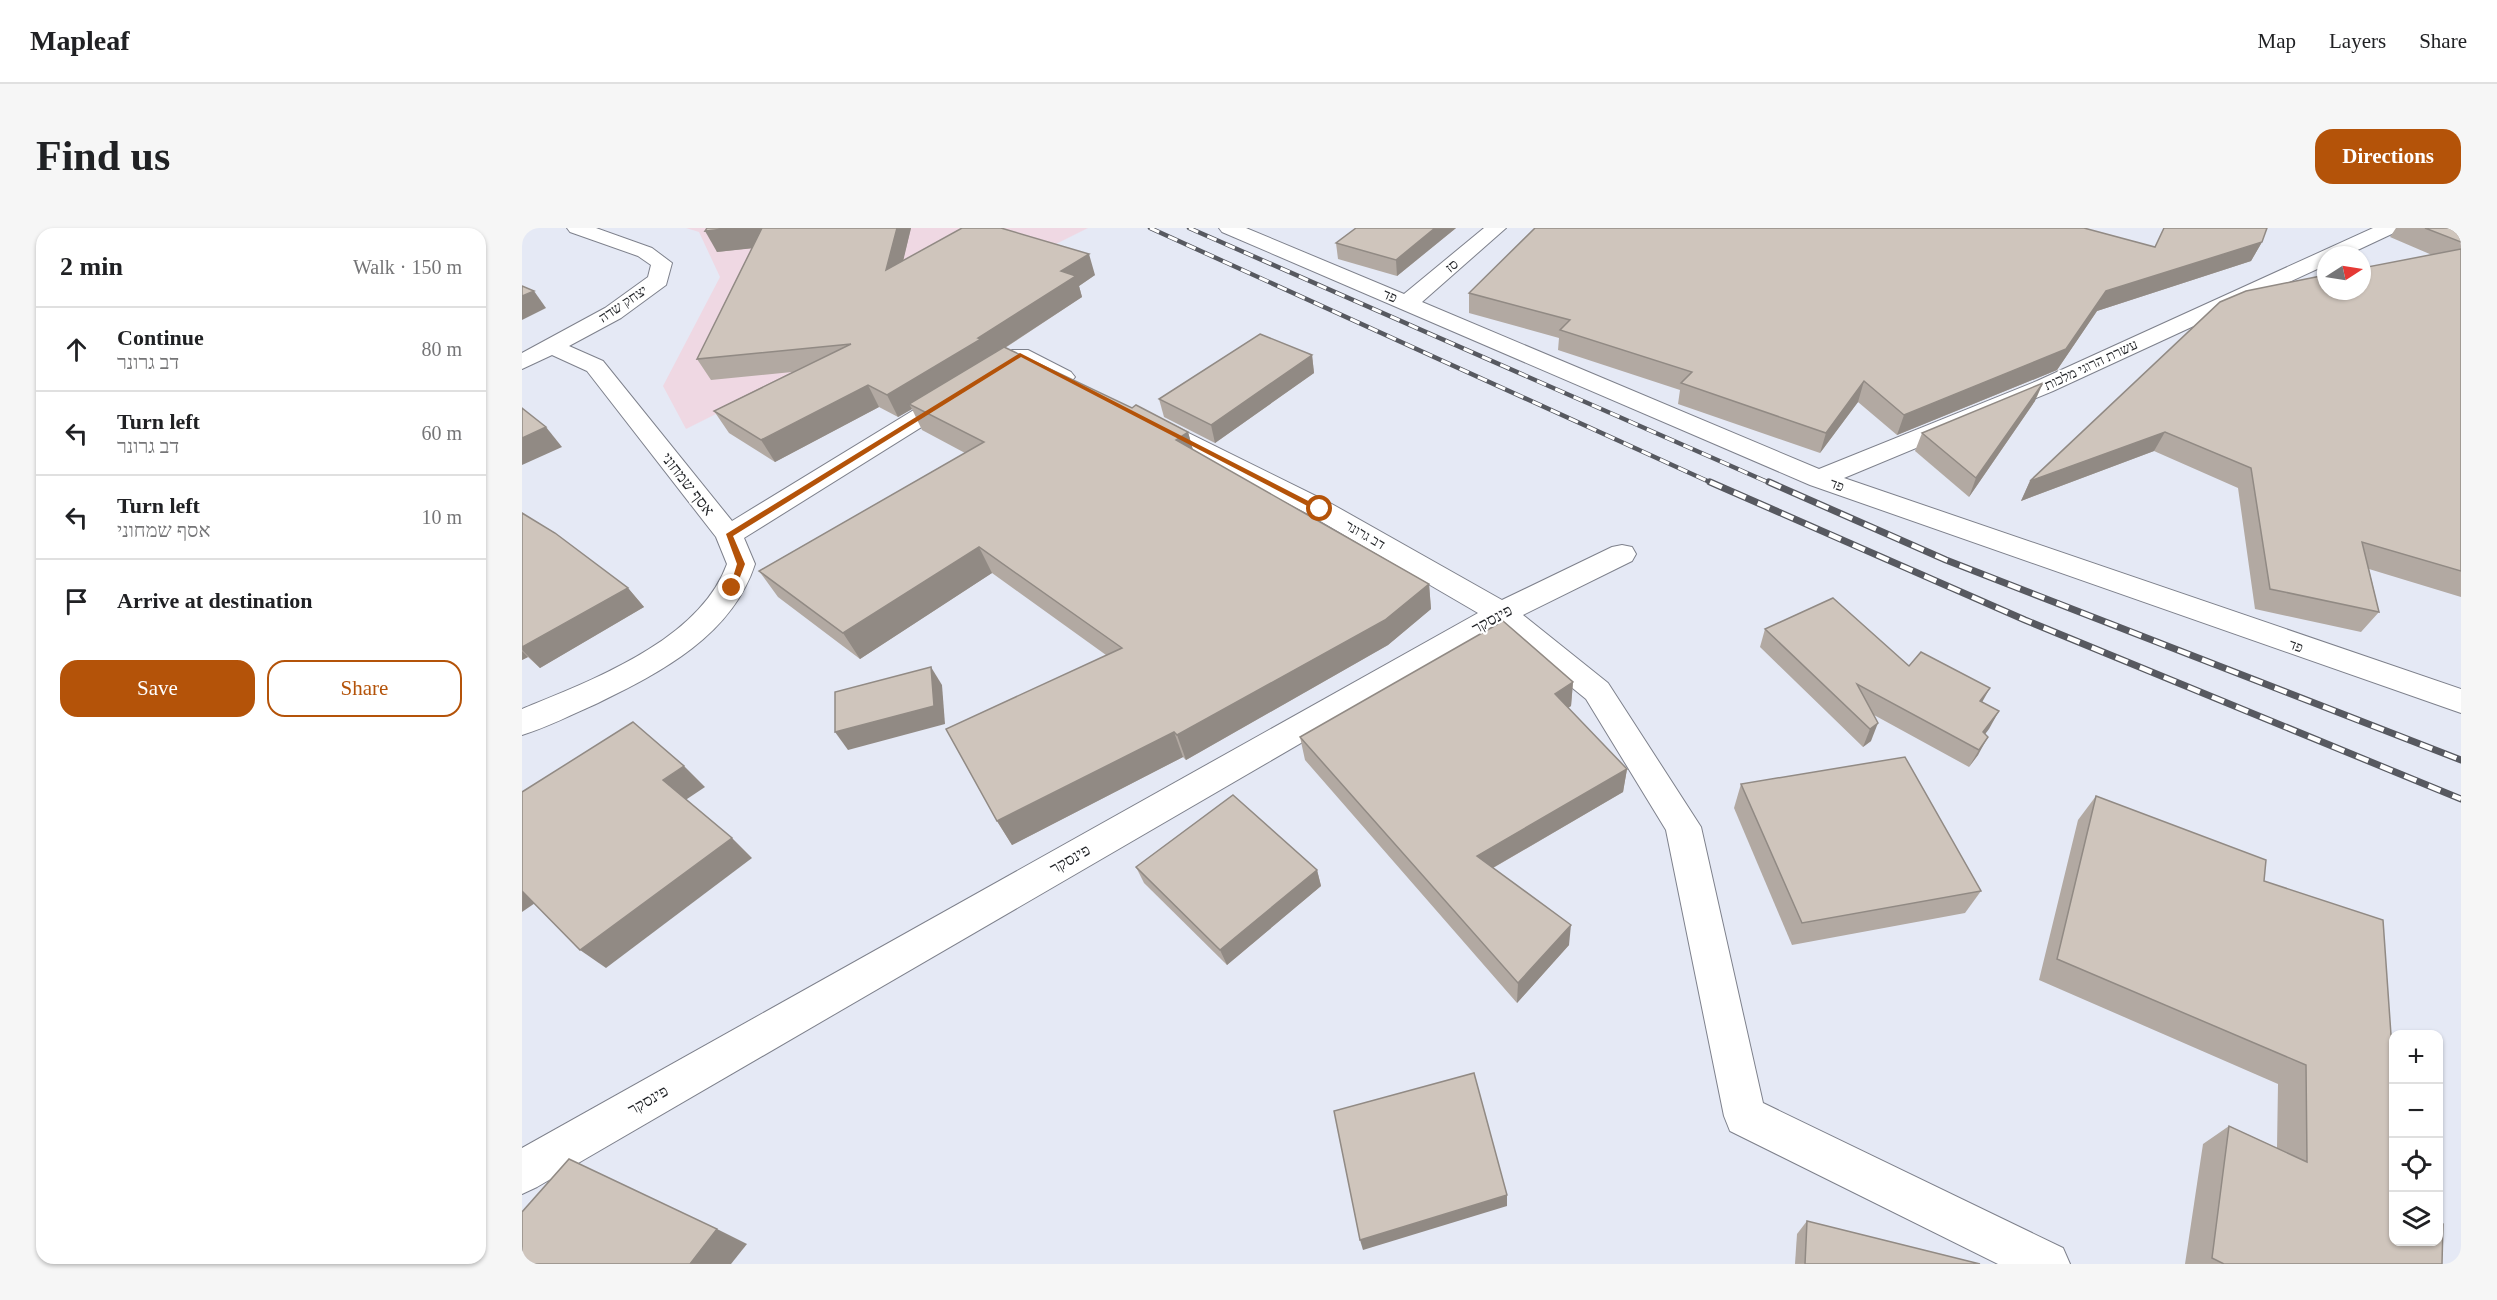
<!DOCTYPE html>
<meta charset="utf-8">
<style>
:root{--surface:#fff;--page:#f6f6f6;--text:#202124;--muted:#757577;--line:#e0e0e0;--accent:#b45309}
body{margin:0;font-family:"Times New Roman",Heebo,serif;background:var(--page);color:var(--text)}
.controls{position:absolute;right:18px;bottom:18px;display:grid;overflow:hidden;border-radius:12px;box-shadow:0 2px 4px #0004}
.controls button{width:54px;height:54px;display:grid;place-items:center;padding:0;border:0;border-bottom:2px solid var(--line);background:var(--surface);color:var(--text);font:30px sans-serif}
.compass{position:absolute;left:1795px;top:18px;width:54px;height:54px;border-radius:50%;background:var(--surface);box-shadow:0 2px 4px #0004;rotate:78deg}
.stop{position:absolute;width:18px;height:18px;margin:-14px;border:4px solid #b45309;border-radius:50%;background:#fff}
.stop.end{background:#b45309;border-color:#fff;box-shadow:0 2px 6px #0008}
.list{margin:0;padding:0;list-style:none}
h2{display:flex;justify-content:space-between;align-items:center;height:78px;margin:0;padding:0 24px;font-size:26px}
h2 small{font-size:20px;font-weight:400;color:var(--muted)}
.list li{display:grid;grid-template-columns:39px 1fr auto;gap:18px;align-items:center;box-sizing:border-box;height:84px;padding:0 24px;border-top:2px solid var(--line)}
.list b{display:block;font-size:22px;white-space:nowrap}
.list p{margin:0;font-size:20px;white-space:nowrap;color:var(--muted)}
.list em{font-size:20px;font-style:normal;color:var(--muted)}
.actions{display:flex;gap:12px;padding:18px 24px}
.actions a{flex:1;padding:14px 0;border:2px solid var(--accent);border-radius:18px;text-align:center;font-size:21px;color:var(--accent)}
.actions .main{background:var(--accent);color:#fff}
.icon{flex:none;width:33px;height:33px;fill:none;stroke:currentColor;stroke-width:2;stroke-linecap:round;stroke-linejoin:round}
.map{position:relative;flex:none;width:1939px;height:1036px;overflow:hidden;border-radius:18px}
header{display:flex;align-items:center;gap:36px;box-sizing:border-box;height:84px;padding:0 30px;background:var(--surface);border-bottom:2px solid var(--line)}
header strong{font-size:28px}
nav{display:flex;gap:33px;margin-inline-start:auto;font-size:21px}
.intro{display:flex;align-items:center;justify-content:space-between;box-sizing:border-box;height:144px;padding:0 36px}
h1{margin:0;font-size:42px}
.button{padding:15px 27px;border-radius:18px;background:var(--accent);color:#fff;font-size:21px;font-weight:700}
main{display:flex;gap:36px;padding:0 36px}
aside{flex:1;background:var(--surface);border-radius:18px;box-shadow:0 2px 4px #0004}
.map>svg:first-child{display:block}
</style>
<header>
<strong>Mapleaf</strong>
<nav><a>Map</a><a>Layers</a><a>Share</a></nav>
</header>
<div class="intro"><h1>Find us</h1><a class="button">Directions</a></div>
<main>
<aside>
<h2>2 min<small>Walk · 150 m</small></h2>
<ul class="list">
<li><svg class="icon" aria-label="ahead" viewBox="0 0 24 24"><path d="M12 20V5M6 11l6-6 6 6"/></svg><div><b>Continue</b><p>דב גרונר</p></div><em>80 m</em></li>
<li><svg class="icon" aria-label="left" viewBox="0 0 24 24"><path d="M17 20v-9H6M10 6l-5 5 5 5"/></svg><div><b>Turn left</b><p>דב גרונר</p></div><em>60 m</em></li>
<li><svg class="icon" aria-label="left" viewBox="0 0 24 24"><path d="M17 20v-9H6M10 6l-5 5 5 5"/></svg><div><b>Turn left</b><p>אסף שמחוני</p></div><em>10 m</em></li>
<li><svg class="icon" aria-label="arrive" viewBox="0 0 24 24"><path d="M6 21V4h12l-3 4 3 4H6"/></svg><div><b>Arrive at destination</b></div></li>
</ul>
<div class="actions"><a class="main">Save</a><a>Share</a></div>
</aside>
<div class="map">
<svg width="1939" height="1036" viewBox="0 0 1939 1036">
<rect width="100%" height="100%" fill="#e5e9f5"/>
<!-- education -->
<polygon fill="#efd8e3" points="164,0 566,0 164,201 141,158 198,49 177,4"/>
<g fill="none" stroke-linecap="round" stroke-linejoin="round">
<defs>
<g id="minor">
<path d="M45,0H74L130,20L150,35L144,57L99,90L47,118L81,133L210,293L490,122H506L549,144L553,149L549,154H533L499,137L222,310L233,336C210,407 140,444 76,475C51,486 26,499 0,507V481C70,452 177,413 205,336L194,309L65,143L30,127L0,141V125L83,80L126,49L129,37L116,28L48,4Z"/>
<polygon points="697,0 724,0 882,66 962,0 984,0 900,74 1297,241 1515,153 1851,0 1877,0 1874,4 1825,27 1804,27 1804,37 1531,163 1322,250 1939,461 1939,485 1288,257 700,4"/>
<polygon points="630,187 808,275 980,372 1090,319 1100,317 1110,319 1114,326 1110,333 1001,387 1086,455 1179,599 1241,875 1541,1020 1548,1036 1476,1036 1208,903 1202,888 1144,602 1064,471 977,400 15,959 0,966 0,920 956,385 788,287 621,199 618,194 621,189"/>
</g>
</defs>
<!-- minor casing -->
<use href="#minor" stroke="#7e818c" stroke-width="2"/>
<!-- minor -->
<use href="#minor" fill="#fff" fill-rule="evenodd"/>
<defs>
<g id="rail-far1">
<polyline points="628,0 1192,256"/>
<polyline points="667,0 1250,256"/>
</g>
<g id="rail">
<polyline points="1188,254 1503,392 1939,571"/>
<polyline points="1247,254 1424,332 1939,532"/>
</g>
</defs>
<!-- rail-far1 casing -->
<use href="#rail-far1" stroke="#575960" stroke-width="4.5"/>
<!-- rail casing -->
<use href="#rail" stroke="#575960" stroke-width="7"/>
<!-- rail-far1 -->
<use href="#rail-far1" stroke="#fff" stroke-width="3" stroke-dasharray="10" stroke-linecap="butt"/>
<!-- rail -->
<use href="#rail" stroke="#fff" stroke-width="4.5" stroke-dasharray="13" stroke-linecap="butt"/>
</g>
<!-- wall -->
<g fill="#b2a9a2">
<polygon points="185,0 389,0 381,32 573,47 557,58 560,69 483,120 610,180 666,204 671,222 907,356 909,381 866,417 664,532 661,529 490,617 475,593 584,427 470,345 338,431 256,369 237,343 443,225 400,202 390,181 376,189 357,179 253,234 207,205 192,183 270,144 189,152 175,131 230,20 195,24"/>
<polygon points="934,0 875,48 816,31 814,15"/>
<polygon points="1874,0 1939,0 1939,369 1847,341 1857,384 1839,404 1733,381 1716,260 1632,223 1499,273 1508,253 1910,27 1868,9"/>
<polygon points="1740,14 1729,33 1575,83 1535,142 1375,207 1336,174 1298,225 1156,176 1158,162 1036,122 1037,110 947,85 947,65 1633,19"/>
<polygon points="790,127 792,145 693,215 642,189 637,171"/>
<polygon points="1513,173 1447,269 1393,223 1400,205"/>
<polygon points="0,285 106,360 122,379 18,440 6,429 0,432"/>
<polygon points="1243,401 1387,438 1477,483 1463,506 1456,527 1447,539 1352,487 1349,513 1341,519 1238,419"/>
<polygon points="1051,454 1049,478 1046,480 1105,541 1101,564 971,640 1047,717 995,775 783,532 778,509"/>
<polygon points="1219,556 1459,663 1443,685 1270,717 1212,580"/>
<polygon points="1574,568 1742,653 1872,1014 1920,1036 1663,1036 1681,916 1707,898 1755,920 1756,856 1517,752 1556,592"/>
<polygon points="614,639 795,642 799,658 705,737 622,655"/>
<polygon points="1285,993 1458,1036 1273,1036 1275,1006"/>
</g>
<!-- shaded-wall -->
<g fill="#918a84">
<polygon points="212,0 243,0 252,18 195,24 183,3"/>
<polygon points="375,0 389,0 374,63 364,42"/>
<polygon points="913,0 934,0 875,48 874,32"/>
<polygon points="1740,14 1729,33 1575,83 1535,142 1375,207 1382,187 1584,63"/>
<polygon points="567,26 573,47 557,58 560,69 467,130 387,176 390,181 376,189 365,167 456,110 539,43"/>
<polygon points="12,63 24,80 0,92 0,68"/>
<polygon points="790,127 792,145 693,215 689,197"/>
<polygon points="1342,153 1336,174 1298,225 1304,205"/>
<polygon points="1521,155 1513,173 1447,269 1454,250"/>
<polygon points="346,157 357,179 253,234 239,212"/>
<polygon points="24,199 40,219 0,237 0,210"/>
<polygon points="666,204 673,230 654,212"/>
<polygon points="1643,204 1632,223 1499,273 1508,253"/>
<polygon points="457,319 470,345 338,431 321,405"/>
<polygon points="907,356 909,381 866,417 664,532 655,507"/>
<polygon points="106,360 122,379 18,440 0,422 0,419"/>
<polygon points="0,423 6,429 0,432"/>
<polygon points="409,439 420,457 423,496 326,522 313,504"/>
<polygon points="1051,454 1049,478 1031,489 1033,466"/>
<polygon points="1468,460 1458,478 1458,473"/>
<polygon points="1477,483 1467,501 1451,522 1461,504"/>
<polygon points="1356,495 1349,513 1341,519 1348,501"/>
<polygon points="652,504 661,529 490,617 475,593"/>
<polygon points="1466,509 1456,527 1447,539 1457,522"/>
<polygon points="162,538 183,559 162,573 141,552"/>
<polygon points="1105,541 1101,564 955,649 955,628"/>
<polygon points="210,610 230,630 84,740 58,722"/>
<polygon points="795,642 799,658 705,737 698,722"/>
<polygon points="0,661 16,673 0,684"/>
<polygon points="1049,697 1047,717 995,775 996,755"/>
<polygon points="985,967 985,978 841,1022 838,1012"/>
<polygon points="195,1001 225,1016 209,1036 168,1036"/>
</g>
<!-- building -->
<g fill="#cfc5bc" stroke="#918a84" stroke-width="1.5">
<polygon points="185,0 212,0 183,3"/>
<polygon points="240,0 375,0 364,42 440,0 479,0 567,26 539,43 554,48 456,110 459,111 365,167 346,157 239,212 192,183 329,116 175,131"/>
<polygon points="834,0 913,0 874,32 814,15"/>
<polygon points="1013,0 1562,0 1633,19 1642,0 1745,0 1740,14 1584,63 1544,121 1382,187 1342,153 1304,205 1159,155 1170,144 1038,102 1048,92 947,65"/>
<polygon points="1903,0 1939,0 1939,14"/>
<polygon points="1939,21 1939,343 1840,314 1857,384 1748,361 1729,240 1643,204 1508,253 1698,74 1724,63 1804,47 1804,63 1840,63 1840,40"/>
<polygon points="0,58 12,63 0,68"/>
<polygon points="738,106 790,127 689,197 637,171"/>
<polygon points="482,119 610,180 614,177 666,204 654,212 907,356 863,392 655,507 652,504 475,593 424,501 600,420 457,319 321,405 237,343 462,214 387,176"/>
<polygon points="1521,155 1454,250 1400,205"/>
<polygon points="0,180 24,199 0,210"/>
<polygon points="0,285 33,305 106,360 0,419"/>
<polygon points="1311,370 1387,438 1399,424 1468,460 1458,473 1477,483 1461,504 1466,509 1457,522 1335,456 1356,495 1348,501 1243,401"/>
<polygon points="981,393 1051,454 1033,466 1105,541 955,628 1049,697 996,755 778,509"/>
<polygon points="409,439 412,478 313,504 313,464"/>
<polygon points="111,494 162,538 141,552 210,610 58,722 0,663 0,564"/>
<polygon points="1383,529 1459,663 1280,695 1219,556"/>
<polygon points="711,567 795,642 698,722 614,639"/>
<polygon points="1574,568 1744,632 1742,653 1861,692 1872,850 1872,1014 1917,1014 1917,994 1921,996 1920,1036 1702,1036 1690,1030 1707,898 1785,934 1784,837 1535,731"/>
<polygon points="952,845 985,967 838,1012 812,883"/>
<polygon points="47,931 195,1001 168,1036 0,1036 0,984"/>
<polygon points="1285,993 1458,1036 1283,1036"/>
</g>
<!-- route -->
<polygon fill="#b45309" points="498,125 802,281 795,283 499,129 211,308 223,336 213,362 207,362 215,336 204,306"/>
<g text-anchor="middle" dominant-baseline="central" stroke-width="4.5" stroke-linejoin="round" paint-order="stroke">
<!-- far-street labels -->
<g font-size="14" fill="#1f2125" stroke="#fff">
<text transform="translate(930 38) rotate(-40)">סז</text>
<text transform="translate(868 68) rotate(23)">פד</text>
<text transform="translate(101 76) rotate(-34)">יצחק שדה</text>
<text transform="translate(1569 137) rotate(-25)">עשרת הרוגי מלכות</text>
<text transform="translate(1315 257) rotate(19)">פד</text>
<text transform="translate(843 307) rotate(30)">דב גרונר</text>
<text transform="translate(1774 418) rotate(19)">פד</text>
</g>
<!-- street labels -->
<g font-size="16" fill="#1f2125" stroke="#fff">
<text transform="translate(166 256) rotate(52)">אסף שמחוני</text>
<text transform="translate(970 391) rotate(-29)">פינסקר</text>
<text transform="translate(548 631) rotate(-30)">פינסקר</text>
<text transform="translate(126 872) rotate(-30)">פינסקר</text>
</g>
</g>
</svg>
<div class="controls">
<button>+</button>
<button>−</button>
<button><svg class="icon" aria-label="locate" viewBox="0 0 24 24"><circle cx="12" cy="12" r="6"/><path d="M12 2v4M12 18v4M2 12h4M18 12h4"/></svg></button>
<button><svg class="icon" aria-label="layers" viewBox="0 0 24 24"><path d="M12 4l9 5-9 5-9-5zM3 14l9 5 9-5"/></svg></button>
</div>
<svg class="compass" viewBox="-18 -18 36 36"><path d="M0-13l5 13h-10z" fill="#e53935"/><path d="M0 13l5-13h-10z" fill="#757577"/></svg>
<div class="stop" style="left:798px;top:281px"></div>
<div class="stop end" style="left:210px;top:360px"></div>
</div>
</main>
